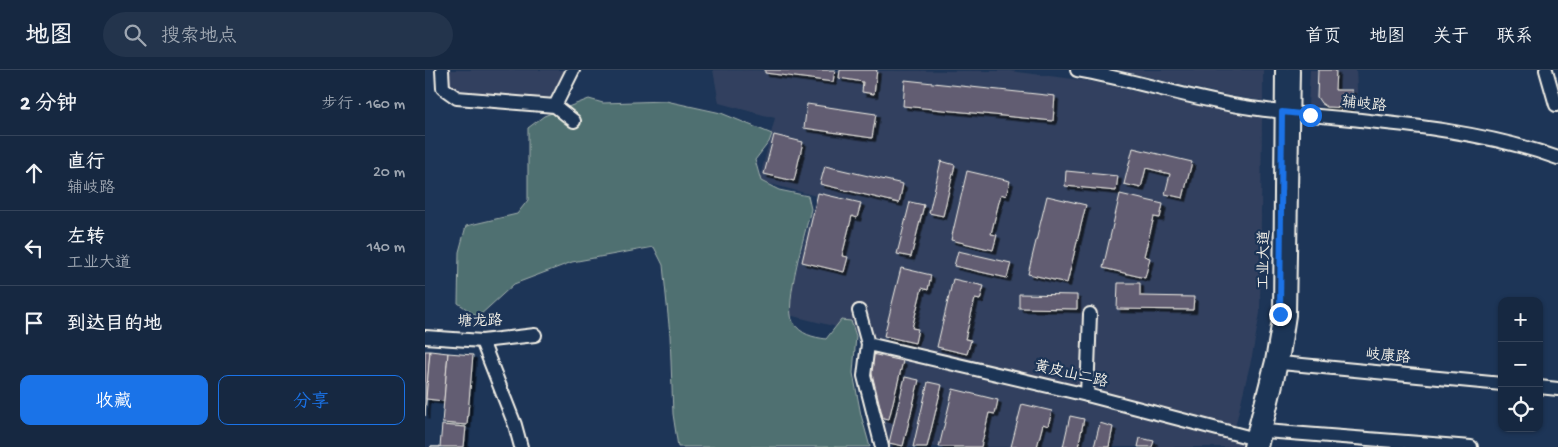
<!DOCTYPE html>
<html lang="zh">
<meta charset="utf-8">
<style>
:root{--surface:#162841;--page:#23344c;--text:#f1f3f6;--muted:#9ea6b1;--line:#35445a;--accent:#1a73e8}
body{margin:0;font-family:"Gochi Hand","LXGW WenKai TC",sans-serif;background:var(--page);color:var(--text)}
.controls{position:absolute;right:15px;bottom:15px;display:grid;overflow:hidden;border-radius:10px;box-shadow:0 1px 4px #0004}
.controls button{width:45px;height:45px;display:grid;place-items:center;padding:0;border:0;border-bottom:1px solid var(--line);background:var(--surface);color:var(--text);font:25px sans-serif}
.stop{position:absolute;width:15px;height:15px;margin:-11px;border:4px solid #1a73e8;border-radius:50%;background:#fff}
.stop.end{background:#1a73e8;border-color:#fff;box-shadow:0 1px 5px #0008}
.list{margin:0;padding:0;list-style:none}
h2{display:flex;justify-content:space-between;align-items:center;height:65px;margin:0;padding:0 20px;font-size:21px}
h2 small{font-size:16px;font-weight:400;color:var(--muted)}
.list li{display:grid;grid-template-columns:32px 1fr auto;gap:15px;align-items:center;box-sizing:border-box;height:75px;padding:0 20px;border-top:1px solid var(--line)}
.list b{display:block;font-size:19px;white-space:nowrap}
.list p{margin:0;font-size:16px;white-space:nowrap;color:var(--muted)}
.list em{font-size:16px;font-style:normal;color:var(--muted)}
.actions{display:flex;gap:10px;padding:15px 20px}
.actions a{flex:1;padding:11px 0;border:1px solid var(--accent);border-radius:10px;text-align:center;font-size:18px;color:var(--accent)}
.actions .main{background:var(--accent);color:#fff}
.icon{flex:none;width:28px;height:28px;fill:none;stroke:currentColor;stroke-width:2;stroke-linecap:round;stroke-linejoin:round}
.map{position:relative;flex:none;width:1133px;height:377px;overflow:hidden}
header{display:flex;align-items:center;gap:30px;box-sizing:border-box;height:70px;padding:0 25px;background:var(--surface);border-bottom:1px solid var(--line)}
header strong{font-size:24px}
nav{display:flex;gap:28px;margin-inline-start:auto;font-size:18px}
.search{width:350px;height:45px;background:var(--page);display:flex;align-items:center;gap:12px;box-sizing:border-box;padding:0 18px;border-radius:28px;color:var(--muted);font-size:19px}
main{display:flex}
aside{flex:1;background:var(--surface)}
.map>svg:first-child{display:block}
</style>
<header>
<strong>地图</strong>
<div class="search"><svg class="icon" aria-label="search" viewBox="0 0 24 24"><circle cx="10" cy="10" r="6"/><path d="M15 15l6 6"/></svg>搜索地点</div>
<nav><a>首页</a><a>地图</a><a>关于</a><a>联系</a></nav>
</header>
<main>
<aside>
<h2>2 分钟<small>步行 · 160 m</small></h2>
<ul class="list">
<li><svg class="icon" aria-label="ahead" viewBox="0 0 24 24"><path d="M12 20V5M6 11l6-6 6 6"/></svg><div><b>直行</b><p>辅岐路</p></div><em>20 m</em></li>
<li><svg class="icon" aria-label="left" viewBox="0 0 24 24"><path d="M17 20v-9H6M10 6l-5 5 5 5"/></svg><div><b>左转</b><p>工业大道</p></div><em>140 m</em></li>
<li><svg class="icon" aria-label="arrive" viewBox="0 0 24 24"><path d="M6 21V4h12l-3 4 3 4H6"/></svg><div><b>到达目的地</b></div></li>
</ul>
<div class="actions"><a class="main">收藏</a><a>分享</a></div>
</aside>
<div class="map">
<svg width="1133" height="377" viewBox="0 0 1133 377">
<defs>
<filter id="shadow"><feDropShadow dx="3.5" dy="3.5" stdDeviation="0" flood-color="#0009"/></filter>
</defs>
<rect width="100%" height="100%" fill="#1d3557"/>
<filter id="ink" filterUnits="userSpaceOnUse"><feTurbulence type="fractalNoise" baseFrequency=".02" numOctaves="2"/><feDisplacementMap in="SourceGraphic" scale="10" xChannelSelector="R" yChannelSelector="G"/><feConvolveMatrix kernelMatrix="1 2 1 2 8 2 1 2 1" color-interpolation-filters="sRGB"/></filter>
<g filter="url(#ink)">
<!-- built -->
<g fill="#32415f">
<polygon points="22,0 140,0 124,29 36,23 23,15"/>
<polygon points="288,0 585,1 664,11 797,41 837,48 835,243 827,286 810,357 360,244 391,126 334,111 350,48 294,33"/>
<polygon points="693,0 838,0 838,31 801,25"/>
<polygon points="885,0 931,0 933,38 883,36"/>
<polygon points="445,279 818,373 817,377 463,377 444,309"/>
</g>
<!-- green -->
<path fill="#4f7071" stroke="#a2b0ac" d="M164,29L178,33L241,31L296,43L347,64L344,72L330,90L336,111L354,120L383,126L386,139C381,160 358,235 368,252C376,265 388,267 401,269L416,250L426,251L431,266L428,303L436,345L445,377H253L248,344L245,265L238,195L229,177L147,192L89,214L53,247L33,233L34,182L41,156L92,144L103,130V58L119,46Z"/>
<!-- building -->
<g fill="#625d72" stroke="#f4f1e8" filter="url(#shadow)">
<polygon points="340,0 410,0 408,12 340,3"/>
<polygon points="415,0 452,0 449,24 437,22 438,12 414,8"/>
<polygon points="893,0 911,0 910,20 927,20 926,38 902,37 896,33 892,27"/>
<polygon points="480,10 630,26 628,51 478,36"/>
<polygon points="382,34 451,44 447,68 379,58"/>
<polygon points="349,65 378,72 369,111 339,104"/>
<polygon points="708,78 767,92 758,128 740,124 745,104 721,98 716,118 699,114"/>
<polygon points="516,91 530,95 518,146 504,143"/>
<polygon points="400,96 478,114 474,133 395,114"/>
<polygon points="542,101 585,111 581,126 576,124 566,164 572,165 568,180 526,170"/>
<polygon points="641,101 693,106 691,121 640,116"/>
<polygon points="393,123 436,133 432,148 427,146 417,186 423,187 419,202 377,192"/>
<polygon points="695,124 738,134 735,148 729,147 719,186 725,188 720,208 678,198"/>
<polygon points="622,126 661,135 642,213 603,204"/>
<polygon points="485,132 499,135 486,187 472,184"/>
<polygon points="533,181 586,193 582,208 529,196"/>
<polygon points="476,198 506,205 503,220 497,218 487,258 493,259 490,273 459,266"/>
<polygon points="528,209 559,216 555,230 550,229 540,269 546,270 542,284 512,277"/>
<polygon points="693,213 715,213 715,226 769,227 768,240 692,239"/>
<polygon points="594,224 652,225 652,239 594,238"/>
<polygon points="0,281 5,281 0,346"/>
<polygon points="5,281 23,283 19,331 1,329"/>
<polygon points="23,283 48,285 42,355 17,353"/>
<polygon points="447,284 478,291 464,349 458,348 445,296"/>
<polygon points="480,307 494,310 478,376 464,373"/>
<polygon points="503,312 517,315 502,377 488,377"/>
<polygon points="528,319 573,330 570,344 564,343 556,377 514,377"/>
<polygon points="597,334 627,341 623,356 618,354 612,377 586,377"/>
<polygon points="645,346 659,349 653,377 638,377"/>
<polygon points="675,353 688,357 684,377 669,377"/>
<polygon points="17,355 41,357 39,377 5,377 15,377"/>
<polygon points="715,368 729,371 727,377 713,377"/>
</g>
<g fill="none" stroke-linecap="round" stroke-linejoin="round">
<defs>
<g id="minor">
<polyline points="17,0 18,18 32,28 130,36 149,51"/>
<path d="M652,0C711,10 768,30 826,38C927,52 1037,53 1133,88"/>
<polyline points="1121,0 1131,35"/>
<polyline points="130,36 148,0"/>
<polyline points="434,241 443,274 439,306 457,377"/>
<polyline points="0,267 57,271 110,265"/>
<polyline points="57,271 90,355 96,377"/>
<polyline points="443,274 662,325 827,368 840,361 1046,377"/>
<polyline points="849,291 856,293 1077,314"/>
<polyline points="1114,317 1133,319"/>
<polyline points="662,325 665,244"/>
<polyline points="825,377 847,291 855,244 857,0"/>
<polyline points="836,377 858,285 864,245 868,0"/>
</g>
</defs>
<!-- minor casing -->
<use href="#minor" stroke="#f4f1e8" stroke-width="16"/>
<!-- minor -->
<use href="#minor" stroke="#1d3557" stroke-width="12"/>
</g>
</g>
<g fill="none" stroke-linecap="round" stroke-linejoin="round" filter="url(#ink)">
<!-- route -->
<polyline stroke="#1a73e8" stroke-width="6" points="855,244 857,42 885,45"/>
</g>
<g text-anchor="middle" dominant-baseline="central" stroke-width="4.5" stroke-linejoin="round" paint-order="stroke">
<!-- street labels -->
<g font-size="15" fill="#f4f1e8" stroke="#1d3557">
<text transform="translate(939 35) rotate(6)">辅岐路</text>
<text transform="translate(840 190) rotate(-89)">工业大道</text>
<text transform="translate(55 252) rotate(-1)">塘龙路</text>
<text transform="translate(963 287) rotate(5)">岐康路</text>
<text transform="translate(646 305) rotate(13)">黄皮山二路</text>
</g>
</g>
</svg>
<div class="controls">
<button>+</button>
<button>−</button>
<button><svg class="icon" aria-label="locate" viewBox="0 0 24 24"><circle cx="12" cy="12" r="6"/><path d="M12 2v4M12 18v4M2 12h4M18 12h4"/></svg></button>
</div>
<div class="stop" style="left:885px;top:45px"></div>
<div class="stop end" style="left:855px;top:244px"></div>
</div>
</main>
